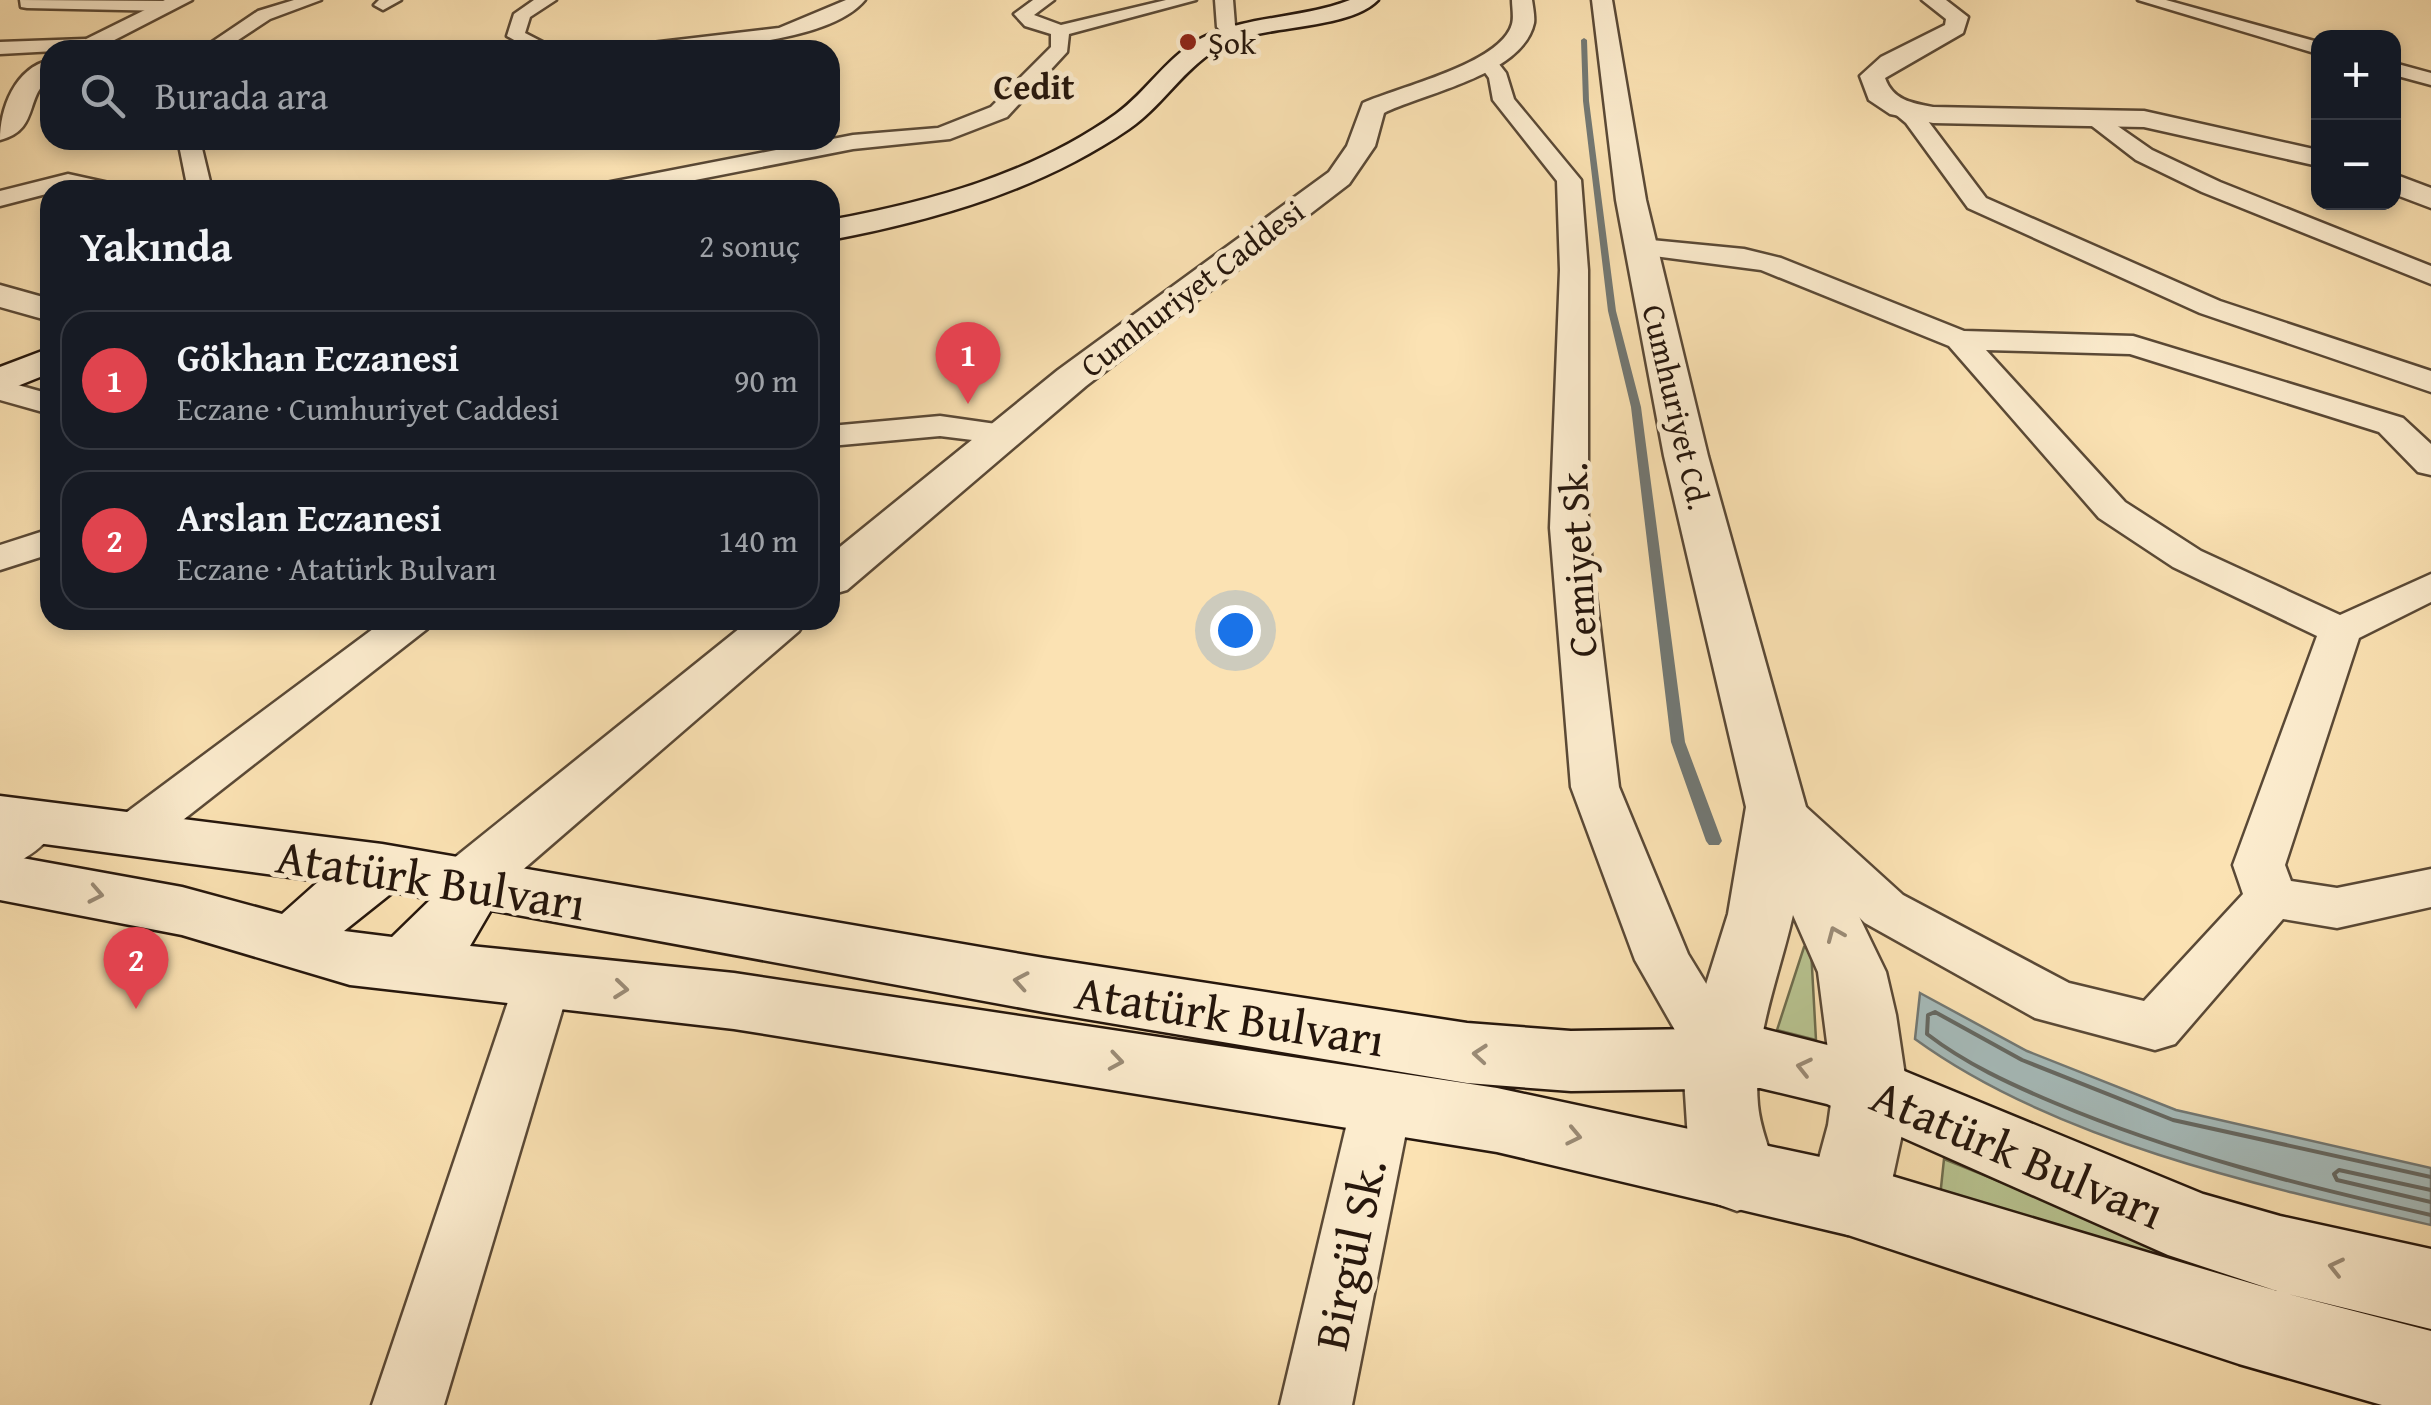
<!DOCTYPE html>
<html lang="tr">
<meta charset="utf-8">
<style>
:root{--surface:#171b24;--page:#242831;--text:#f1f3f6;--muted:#9ea1a6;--line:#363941;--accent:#0b8043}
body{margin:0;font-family:"Gentium Book Plus",serif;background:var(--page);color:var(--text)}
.controls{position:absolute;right:30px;top:30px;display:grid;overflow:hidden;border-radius:20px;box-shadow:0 5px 15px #0003}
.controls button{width:90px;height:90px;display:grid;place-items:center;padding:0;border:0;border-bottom:2px solid var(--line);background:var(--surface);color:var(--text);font:50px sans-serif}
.you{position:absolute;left:1235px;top:630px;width:35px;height:35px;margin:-25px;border:8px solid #fff;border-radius:50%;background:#1a73e8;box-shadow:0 0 0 15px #1a73e833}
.badge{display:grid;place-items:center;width:65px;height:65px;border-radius:50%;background:var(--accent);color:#fff;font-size:32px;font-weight:700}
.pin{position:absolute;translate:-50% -82px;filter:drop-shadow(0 2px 5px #0008)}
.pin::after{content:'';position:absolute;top:52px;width:35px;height:30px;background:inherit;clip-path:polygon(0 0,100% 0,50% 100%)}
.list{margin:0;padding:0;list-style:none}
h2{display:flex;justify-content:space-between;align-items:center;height:130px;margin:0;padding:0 40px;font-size:42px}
h2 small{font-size:32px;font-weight:400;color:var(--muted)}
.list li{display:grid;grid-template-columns:65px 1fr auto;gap:30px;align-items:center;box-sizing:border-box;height:140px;margin:0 20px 20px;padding:0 20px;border:2px solid var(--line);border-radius:30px}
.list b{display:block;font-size:38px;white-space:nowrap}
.list p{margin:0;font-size:32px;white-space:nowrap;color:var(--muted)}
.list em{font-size:32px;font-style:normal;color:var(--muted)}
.icon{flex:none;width:55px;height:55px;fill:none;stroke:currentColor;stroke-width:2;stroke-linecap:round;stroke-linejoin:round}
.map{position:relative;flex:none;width:2431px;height:1405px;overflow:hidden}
.search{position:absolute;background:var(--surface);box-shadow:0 5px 15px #0003;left:40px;top:40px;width:800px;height:110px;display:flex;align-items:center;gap:25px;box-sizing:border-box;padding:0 35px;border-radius:30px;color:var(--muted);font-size:38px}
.panel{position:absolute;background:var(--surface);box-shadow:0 5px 15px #0003;left:40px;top:180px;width:800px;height:450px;border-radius:30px}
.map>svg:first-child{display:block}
</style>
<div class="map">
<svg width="2431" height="1405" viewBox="0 0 2431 1405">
<rect width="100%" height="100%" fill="#fbe2b3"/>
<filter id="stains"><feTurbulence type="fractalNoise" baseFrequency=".002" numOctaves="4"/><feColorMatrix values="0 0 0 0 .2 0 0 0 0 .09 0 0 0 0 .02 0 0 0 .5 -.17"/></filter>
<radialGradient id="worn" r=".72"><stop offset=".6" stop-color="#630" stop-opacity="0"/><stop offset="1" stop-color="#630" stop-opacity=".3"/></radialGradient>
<!-- green -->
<g fill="#b8c491" stroke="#6e6d4e" stroke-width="2.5">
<polygon points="1804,947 1811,949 1816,1040 1777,1030"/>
<polygon points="1944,1159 2263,1287 1940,1197"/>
</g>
<!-- water -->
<path fill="#a5bab9" stroke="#727874" stroke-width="2.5" d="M1920,993L2027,1051L2176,1110L2431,1168V1225C2263,1187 2055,1141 1915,1039Z"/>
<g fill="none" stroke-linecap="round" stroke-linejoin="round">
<!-- shore -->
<g stroke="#656862" stroke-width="4">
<path d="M2431,1177L2173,1120L2022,1060L1935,1012L1928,1015L1927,1034C1966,1064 2010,1084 2055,1103C2176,1154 2303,1186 2431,1215"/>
<polyline points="2431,1190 2339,1170 2334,1174 2337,1180 2431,1202"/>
</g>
<!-- stream -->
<polygon fill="#727874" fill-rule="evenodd" points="1584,38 1587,40 1589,101 1616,311 1641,407 1685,742 1722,841 1719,845 1709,845 1706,841 1671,742 1631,407 1608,311 1583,101 1581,40"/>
<defs>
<g id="minor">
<polygon points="20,0 169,1 178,6 169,11 27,8 21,7"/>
<polygon points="294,0 321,0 270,19 223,50 200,50 258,11"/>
<polygon points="401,0 383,10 374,5 379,0"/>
<polygon points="534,0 556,0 530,17 525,33 558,50 532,50 507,36 514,14"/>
<path d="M846,0H865C827,46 690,50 633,50L643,44L779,28Z"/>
<polygon points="1033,0 1054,0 1034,15 1061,25 1166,0 1196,0 1069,34 1067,52 1007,117 950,139 853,149 644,190 594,190 606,183 853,135 938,128 991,107 1051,47 1051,34 1025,26 1014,14"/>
<polygon points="1215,0 1233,0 1235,25 1241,32 1238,36 1226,36 1217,27"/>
<polygon points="2138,0 2166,0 2318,42 2318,54"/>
<polygon points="85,39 94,45 92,49 0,54 0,42"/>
<polygon points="1488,57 1495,59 1506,73 1514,99 1581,180 1588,270 1588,528 1619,787 1688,954 1751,1057 1742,1074 1721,1081 1700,1074 1635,960 1571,787 1550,528 1560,270 1557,181 1493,100 1489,78 1478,63"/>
<polygon points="2394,63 2431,73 2431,85 2394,75"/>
<polygon points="1899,102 1922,113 1986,198 2220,301 2431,371 2431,392 2200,313 1968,208 1906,123 1888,108"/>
<polygon points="2096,111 2152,150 2220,182 2431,266 2431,284 2202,192 2136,160 2088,123 2085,118 2088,113"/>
<polygon points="178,140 200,140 212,190 188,190"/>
<polygon points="68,174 118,185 121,190 50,190 50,193 0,206 0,191"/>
<polygon points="1641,239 1744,249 1781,258 1964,331 2133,336 2403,418 2431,444 2431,475 2418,472 2379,432 2130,354 1986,350 2125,502 2201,551 2340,615 2431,574 2431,602 2359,638 2285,865 2291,881 2337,888 2431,869 2431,907 2337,928 2283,919 2175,1044 2155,1050 2035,1018 1865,923 1770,831 1763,819 1770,807 1788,802 1806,807 1903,895 2069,983 2144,1001 2243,894 2233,865 2317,636 2173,567 2099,518 1949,346 1761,270 1631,253 1628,247 1631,241"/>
<polygon points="0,380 50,394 50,414 0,400"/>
<polygon points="940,416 1017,427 1022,434 1017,441 1005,444 940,436 830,446 830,426"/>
<polygon points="50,529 50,554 0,570 0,545"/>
<polygon points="385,620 433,620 427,629 151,845 133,851 115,845 108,833 115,821"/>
<path d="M37,804L55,809L62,821C49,843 25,862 0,869V824L19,809Z"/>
<polygon points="543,959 563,965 571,981 444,1405 372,1405 515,981 523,965"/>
<polygon points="1382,1076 1404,1084 1412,1102 1352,1405 1280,1405 1352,1102 1360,1084"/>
</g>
<g id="tertiary">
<polygon points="165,0 192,0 95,50 64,50"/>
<path d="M1512,0H1532C1533,7 1535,17 1534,23C1523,75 1424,93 1384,113L1375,146L1349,184L1086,386L847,590L830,595V555L1058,370L1329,172L1347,146L1363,103C1398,87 1501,64 1512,24C1514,17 1512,7 1512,0Z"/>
<path d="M1592,0H1612L1646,200L1708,456L1806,807L1886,972L1896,1015L1907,1089L1904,1125L1888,1199L1876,1224L1848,1235L1820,1224L1808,1199L1828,1125L1833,1089L1818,972L1793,915C1779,977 1752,1040 1758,1105C1762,1146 1783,1160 1765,1201L1737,1211L1709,1201L1688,1140L1684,1078L1694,1023L1728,914L1746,807L1664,456L1616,200Z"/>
<path d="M1922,0H1946L1968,17L1963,33L1885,78C1893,100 1911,103 1933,107L2144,111L2318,150V166L2144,127L1933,123L1890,114L1869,100L1860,76L1881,57L1945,25L1946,19Z"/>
<path d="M50,60V78C24,97 40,130 0,140C0,108 15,68 50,60Z"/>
<polygon points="2394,174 2431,188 2431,208 2394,194"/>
<polygon points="0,285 50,299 50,321 0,307"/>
<polygon points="750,620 806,620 799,631 489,899 466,906 443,899 434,883 443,867"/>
</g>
<g id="secondary">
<path d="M1350,0H1378C1350,29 1272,25 1233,41C1188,59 1167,103 1129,129C1040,190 935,220 830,240V220C929,202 1032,174 1116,114C1147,92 1167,56 1202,38C1248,15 1302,19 1350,0Z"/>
<polygon points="50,348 50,373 0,393 0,367"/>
<path d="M0,796L382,844L1044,958L1467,1023L1571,1031L1760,1028L1863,1054L2203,1194L2280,1216L2431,1249V1329L2288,1294L2431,1331V1405H2382L2239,1364L1848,1235L1497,1152L734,1029L350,985L182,935L0,900V854L182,887L282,914L319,881L0,838ZM393,892L431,899L392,937L344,931ZM491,910L1044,1012L1467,1083L1571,1091L1760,1088L1827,1104L2168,1255L2277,1291L1848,1163L1497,1088L734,973L470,946Z"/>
</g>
</defs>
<!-- minor casing -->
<use href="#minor" stroke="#5a4936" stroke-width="5"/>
<!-- tertiary casing -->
<use href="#tertiary" stroke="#5a4936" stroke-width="5"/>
<!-- secondary casing -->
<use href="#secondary" stroke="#25160c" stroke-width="5"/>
<!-- minor -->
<use href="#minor" fill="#fcecce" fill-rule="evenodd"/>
<!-- tertiary -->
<use href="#tertiary" fill="#fcecce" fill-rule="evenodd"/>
<!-- secondary -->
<use href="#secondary" fill="#fcecce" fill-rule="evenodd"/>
</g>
<!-- one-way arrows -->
<defs><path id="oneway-chevron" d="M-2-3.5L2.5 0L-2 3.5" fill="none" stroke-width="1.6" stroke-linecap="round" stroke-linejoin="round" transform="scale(2.5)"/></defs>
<g stroke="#9b8c77">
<use href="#oneway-chevron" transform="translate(96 894) rotate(11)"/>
<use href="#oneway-chevron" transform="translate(1835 934) rotate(-113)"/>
<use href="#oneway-chevron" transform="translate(1021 981) rotate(-170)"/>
<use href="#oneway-chevron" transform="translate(621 989) rotate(6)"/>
<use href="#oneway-chevron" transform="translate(1480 1054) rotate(-175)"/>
<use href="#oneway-chevron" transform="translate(1116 1061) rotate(9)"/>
<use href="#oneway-chevron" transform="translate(1804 1067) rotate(-167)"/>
<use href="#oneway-chevron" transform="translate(1574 1136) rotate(12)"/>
<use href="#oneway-chevron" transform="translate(2336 1267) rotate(-167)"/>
</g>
<!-- markers -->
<circle fill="#8f2418" stroke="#fcecce" stroke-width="4" cx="1188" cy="42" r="10"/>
<g text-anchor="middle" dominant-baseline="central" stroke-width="10" stroke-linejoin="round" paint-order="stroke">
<!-- far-poi labels -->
<g font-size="32" fill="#25160c" stroke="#fcecce" text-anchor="start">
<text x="1208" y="42">Şok</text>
</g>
<!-- far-street labels -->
<g font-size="32" fill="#25160c" stroke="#fcecce">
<text transform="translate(1192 288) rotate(-37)">Cumhuriyet Caddesi</text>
<text transform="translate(1677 407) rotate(77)">Cumhuriyet Cd.</text>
</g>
<!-- far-neighbourhood labels -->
<g font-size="35" font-weight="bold" fill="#25160c" stroke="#fcecce">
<text x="1034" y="86">Cedit</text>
</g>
<!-- street labels -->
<g font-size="40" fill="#25160c" stroke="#fcecce">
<text transform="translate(1577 560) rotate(-93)">Cemiyet Sk.</text>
</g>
<!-- near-street labels -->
<g font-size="48" fill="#25160c" stroke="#fcecce">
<text transform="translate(431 879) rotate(9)">Atatürk Bulvarı</text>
<text transform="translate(1230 1015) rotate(9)">Atatürk Bulvarı</text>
<text transform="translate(2018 1153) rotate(23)">Atatürk Bulvarı</text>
<text transform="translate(1349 1254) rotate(-78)">Birgül Sk.</text>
</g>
</g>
<rect width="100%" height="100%" filter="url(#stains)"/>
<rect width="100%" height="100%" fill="url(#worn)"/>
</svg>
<div class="controls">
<button>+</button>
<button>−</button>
</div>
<div class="you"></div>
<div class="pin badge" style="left:968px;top:404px;background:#e0444e">1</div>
<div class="pin badge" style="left:136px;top:1009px;background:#e0444e">2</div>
<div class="search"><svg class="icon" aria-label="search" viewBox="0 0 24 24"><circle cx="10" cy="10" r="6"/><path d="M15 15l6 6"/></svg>Burada ara</div>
<section class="panel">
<h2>Yakında<small>2 sonuç</small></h2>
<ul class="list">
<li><span class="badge" style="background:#e0444e">1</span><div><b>Gökhan Eczanesi</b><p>Eczane · Cumhuriyet Caddesi</p></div><em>90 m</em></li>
<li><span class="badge" style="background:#e0444e">2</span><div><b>Arslan Eczanesi</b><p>Eczane · Atatürk Bulvarı</p></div><em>140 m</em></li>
</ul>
</section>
</div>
